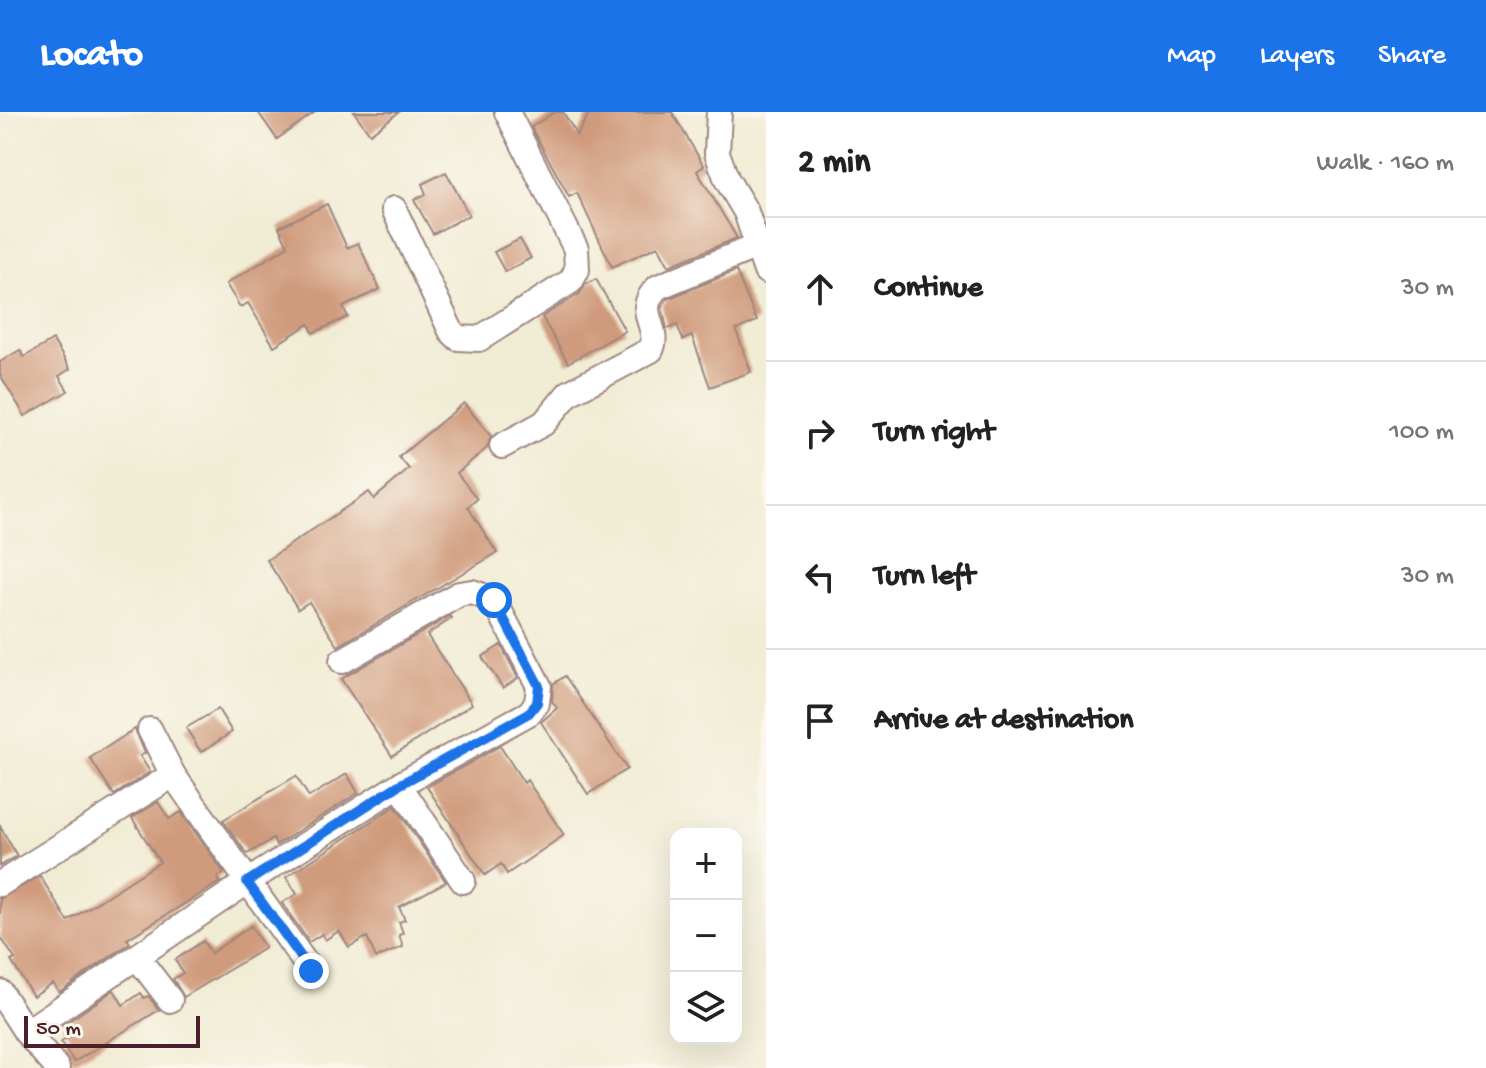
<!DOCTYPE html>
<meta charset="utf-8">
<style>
:root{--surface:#fff;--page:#f6f6f6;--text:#222;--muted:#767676;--line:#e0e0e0;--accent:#1a73e8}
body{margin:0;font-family:"Gochi Hand",sans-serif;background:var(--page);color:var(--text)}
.controls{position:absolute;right:24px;bottom:24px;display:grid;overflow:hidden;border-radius:16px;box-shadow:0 8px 32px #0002}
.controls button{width:72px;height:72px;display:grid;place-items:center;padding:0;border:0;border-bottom:2px solid var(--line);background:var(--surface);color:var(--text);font:40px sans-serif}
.scale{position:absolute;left:24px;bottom:20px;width:176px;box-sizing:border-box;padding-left:8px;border:4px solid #4a1f2b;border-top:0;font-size:22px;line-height:28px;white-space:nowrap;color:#4a1f2b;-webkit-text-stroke:6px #fbf7ec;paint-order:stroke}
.stop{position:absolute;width:24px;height:24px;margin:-18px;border:6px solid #1a73e8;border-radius:50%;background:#fff}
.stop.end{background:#1a73e8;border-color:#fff;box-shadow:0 2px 8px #0008}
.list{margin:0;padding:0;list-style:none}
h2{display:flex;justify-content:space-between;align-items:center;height:104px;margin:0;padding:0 32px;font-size:34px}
h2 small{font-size:26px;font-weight:400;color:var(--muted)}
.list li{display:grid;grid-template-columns:52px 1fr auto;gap:24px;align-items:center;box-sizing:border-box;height:144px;padding:0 32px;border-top:2px solid var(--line)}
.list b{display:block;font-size:30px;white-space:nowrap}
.list em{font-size:26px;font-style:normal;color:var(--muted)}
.icon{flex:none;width:44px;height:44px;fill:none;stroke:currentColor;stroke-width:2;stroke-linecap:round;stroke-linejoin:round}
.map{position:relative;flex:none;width:766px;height:956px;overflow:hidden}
header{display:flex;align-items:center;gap:48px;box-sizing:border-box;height:112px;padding:0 40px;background:var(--accent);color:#fff}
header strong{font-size:38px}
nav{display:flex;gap:44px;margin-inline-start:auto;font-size:28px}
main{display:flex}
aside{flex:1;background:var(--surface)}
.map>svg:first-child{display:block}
</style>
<header>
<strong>Locato</strong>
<nav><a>Map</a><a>Layers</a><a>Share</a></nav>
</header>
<main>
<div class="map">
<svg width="766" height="956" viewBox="0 0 766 956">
<rect width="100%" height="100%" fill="#fbf7ec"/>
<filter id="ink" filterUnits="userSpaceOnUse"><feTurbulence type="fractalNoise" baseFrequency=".0125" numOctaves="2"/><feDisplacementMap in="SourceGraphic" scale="16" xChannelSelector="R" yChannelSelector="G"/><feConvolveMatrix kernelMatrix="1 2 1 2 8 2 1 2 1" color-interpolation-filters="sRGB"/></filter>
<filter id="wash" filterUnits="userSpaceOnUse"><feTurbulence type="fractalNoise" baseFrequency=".006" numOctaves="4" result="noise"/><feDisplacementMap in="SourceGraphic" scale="32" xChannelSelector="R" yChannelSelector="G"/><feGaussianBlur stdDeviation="1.8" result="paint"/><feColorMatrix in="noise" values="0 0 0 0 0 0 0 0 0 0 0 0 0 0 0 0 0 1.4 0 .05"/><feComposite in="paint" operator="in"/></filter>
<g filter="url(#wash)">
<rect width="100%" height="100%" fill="#f1ecd4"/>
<g id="blocks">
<!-- building -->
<g fill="#d09b7d">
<polygon points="258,0 315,0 277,27"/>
<polygon points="354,0 399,0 370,22"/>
<polygon points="555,0 563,0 577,23 590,0 672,0 704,54 697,59 737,126 669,154 658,134 612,155 577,81 569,85 531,15"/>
<polygon points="446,60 469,103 433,122 414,88 426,82 422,72"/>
<polygon points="327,92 347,136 358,131 380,177 343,195 348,205 313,221 309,212 274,234 248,191 240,195 226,172 288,134 279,115"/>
<polygon points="520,127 531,146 505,160 494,140"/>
<polygon points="736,159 757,209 736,218 751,260 710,275 692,224 683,228 677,213 667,217 662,195 667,187"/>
<polygon points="596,167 625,219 568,251 542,205 579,182 586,172"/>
<polygon points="53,228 70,257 59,264 68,279 25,304 0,263 0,250 20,238 24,245"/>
<polygon points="464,291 491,324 487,336 457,361 477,387 468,395 497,441 338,534 309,490 298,497 267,448 369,380 374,387 409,357 399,345"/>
<polygon points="450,504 452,506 427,523 472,592 392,644 341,567"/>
<polygon points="501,533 518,566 503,576 482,545"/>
<polygon points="565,564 627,657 588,682 541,610 557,596 552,589 553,572"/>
<polygon points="218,597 232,620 201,640 186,616"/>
<polygon points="135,617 145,641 140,644 150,660 114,683 90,646"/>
<polygon points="500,634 524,671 527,668 564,723 507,762 501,752 485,763 427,675"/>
<polygon points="347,662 358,681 276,733 273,727 247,742 223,708 296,664 309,685"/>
<polygon points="158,690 169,707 181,700 224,761 217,765 220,770 127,827 130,831 59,880 53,871 33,884 11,849 15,847 0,824 0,787 40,764 68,809 160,750 132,706"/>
<polygon points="395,694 446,770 399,795 405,808 399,810 403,821 399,823 403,835 376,846 367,825 349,835 339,819 325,828 322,822 309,830 282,791 297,782 286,765"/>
<polygon points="0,714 17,744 0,754"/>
<polygon points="251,814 265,836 184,885 173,867 183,861 175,848 203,829 211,841"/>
<polygon points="114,878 123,893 141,881 144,886 148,884 159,898 74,950 61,930 70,925 62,914"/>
</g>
</g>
</g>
<g filter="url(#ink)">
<use href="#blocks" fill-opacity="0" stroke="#9e8680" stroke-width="2"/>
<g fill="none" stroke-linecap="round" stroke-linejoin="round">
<defs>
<g id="minor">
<polyline points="719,0 717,41 727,68 746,100 766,159"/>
<polyline points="394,97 451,219 458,226 479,227 571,169 577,158 576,137 507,0"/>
<path d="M502,334L544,311L569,281L651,238C662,215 632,199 658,175L757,134"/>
<polyline points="150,618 173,663 311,859"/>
<polyline points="399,673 463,769"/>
<polyline points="0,772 173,663"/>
<polyline points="137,845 170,888"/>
<polyline points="0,880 26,920"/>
<polyline points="57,956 26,920 247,770 399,673 529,601 537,591 539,574 494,488 472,480 459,482 342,549"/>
</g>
</defs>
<!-- minor casing -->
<use href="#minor" stroke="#9e8680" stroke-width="28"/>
<!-- minor -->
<use href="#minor" stroke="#fff" stroke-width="24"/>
</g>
</g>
<g fill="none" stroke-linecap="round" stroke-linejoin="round" filter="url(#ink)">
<!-- route -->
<polyline stroke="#1a73e8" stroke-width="10" points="311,859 247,770 399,673 529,601 537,591 539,574 494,488"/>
</g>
</svg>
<div class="controls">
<button>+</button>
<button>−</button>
<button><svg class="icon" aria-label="layers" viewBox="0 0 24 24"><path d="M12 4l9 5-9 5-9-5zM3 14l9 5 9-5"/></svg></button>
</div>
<div class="scale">50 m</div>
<div class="stop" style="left:494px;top:488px"></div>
<div class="stop end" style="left:311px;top:859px"></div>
</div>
<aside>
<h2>2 min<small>Walk · 160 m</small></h2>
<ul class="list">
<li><svg class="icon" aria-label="ahead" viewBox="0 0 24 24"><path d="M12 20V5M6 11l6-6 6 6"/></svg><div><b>Continue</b></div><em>30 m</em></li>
<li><svg class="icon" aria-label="right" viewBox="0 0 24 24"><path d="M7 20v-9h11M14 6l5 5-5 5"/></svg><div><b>Turn right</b></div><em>100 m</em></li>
<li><svg class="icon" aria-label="left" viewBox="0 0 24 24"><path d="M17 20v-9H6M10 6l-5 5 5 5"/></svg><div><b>Turn left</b></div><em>30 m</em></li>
<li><svg class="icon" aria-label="arrive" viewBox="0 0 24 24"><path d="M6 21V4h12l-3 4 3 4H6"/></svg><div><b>Arrive at destination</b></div></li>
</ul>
</aside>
</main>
